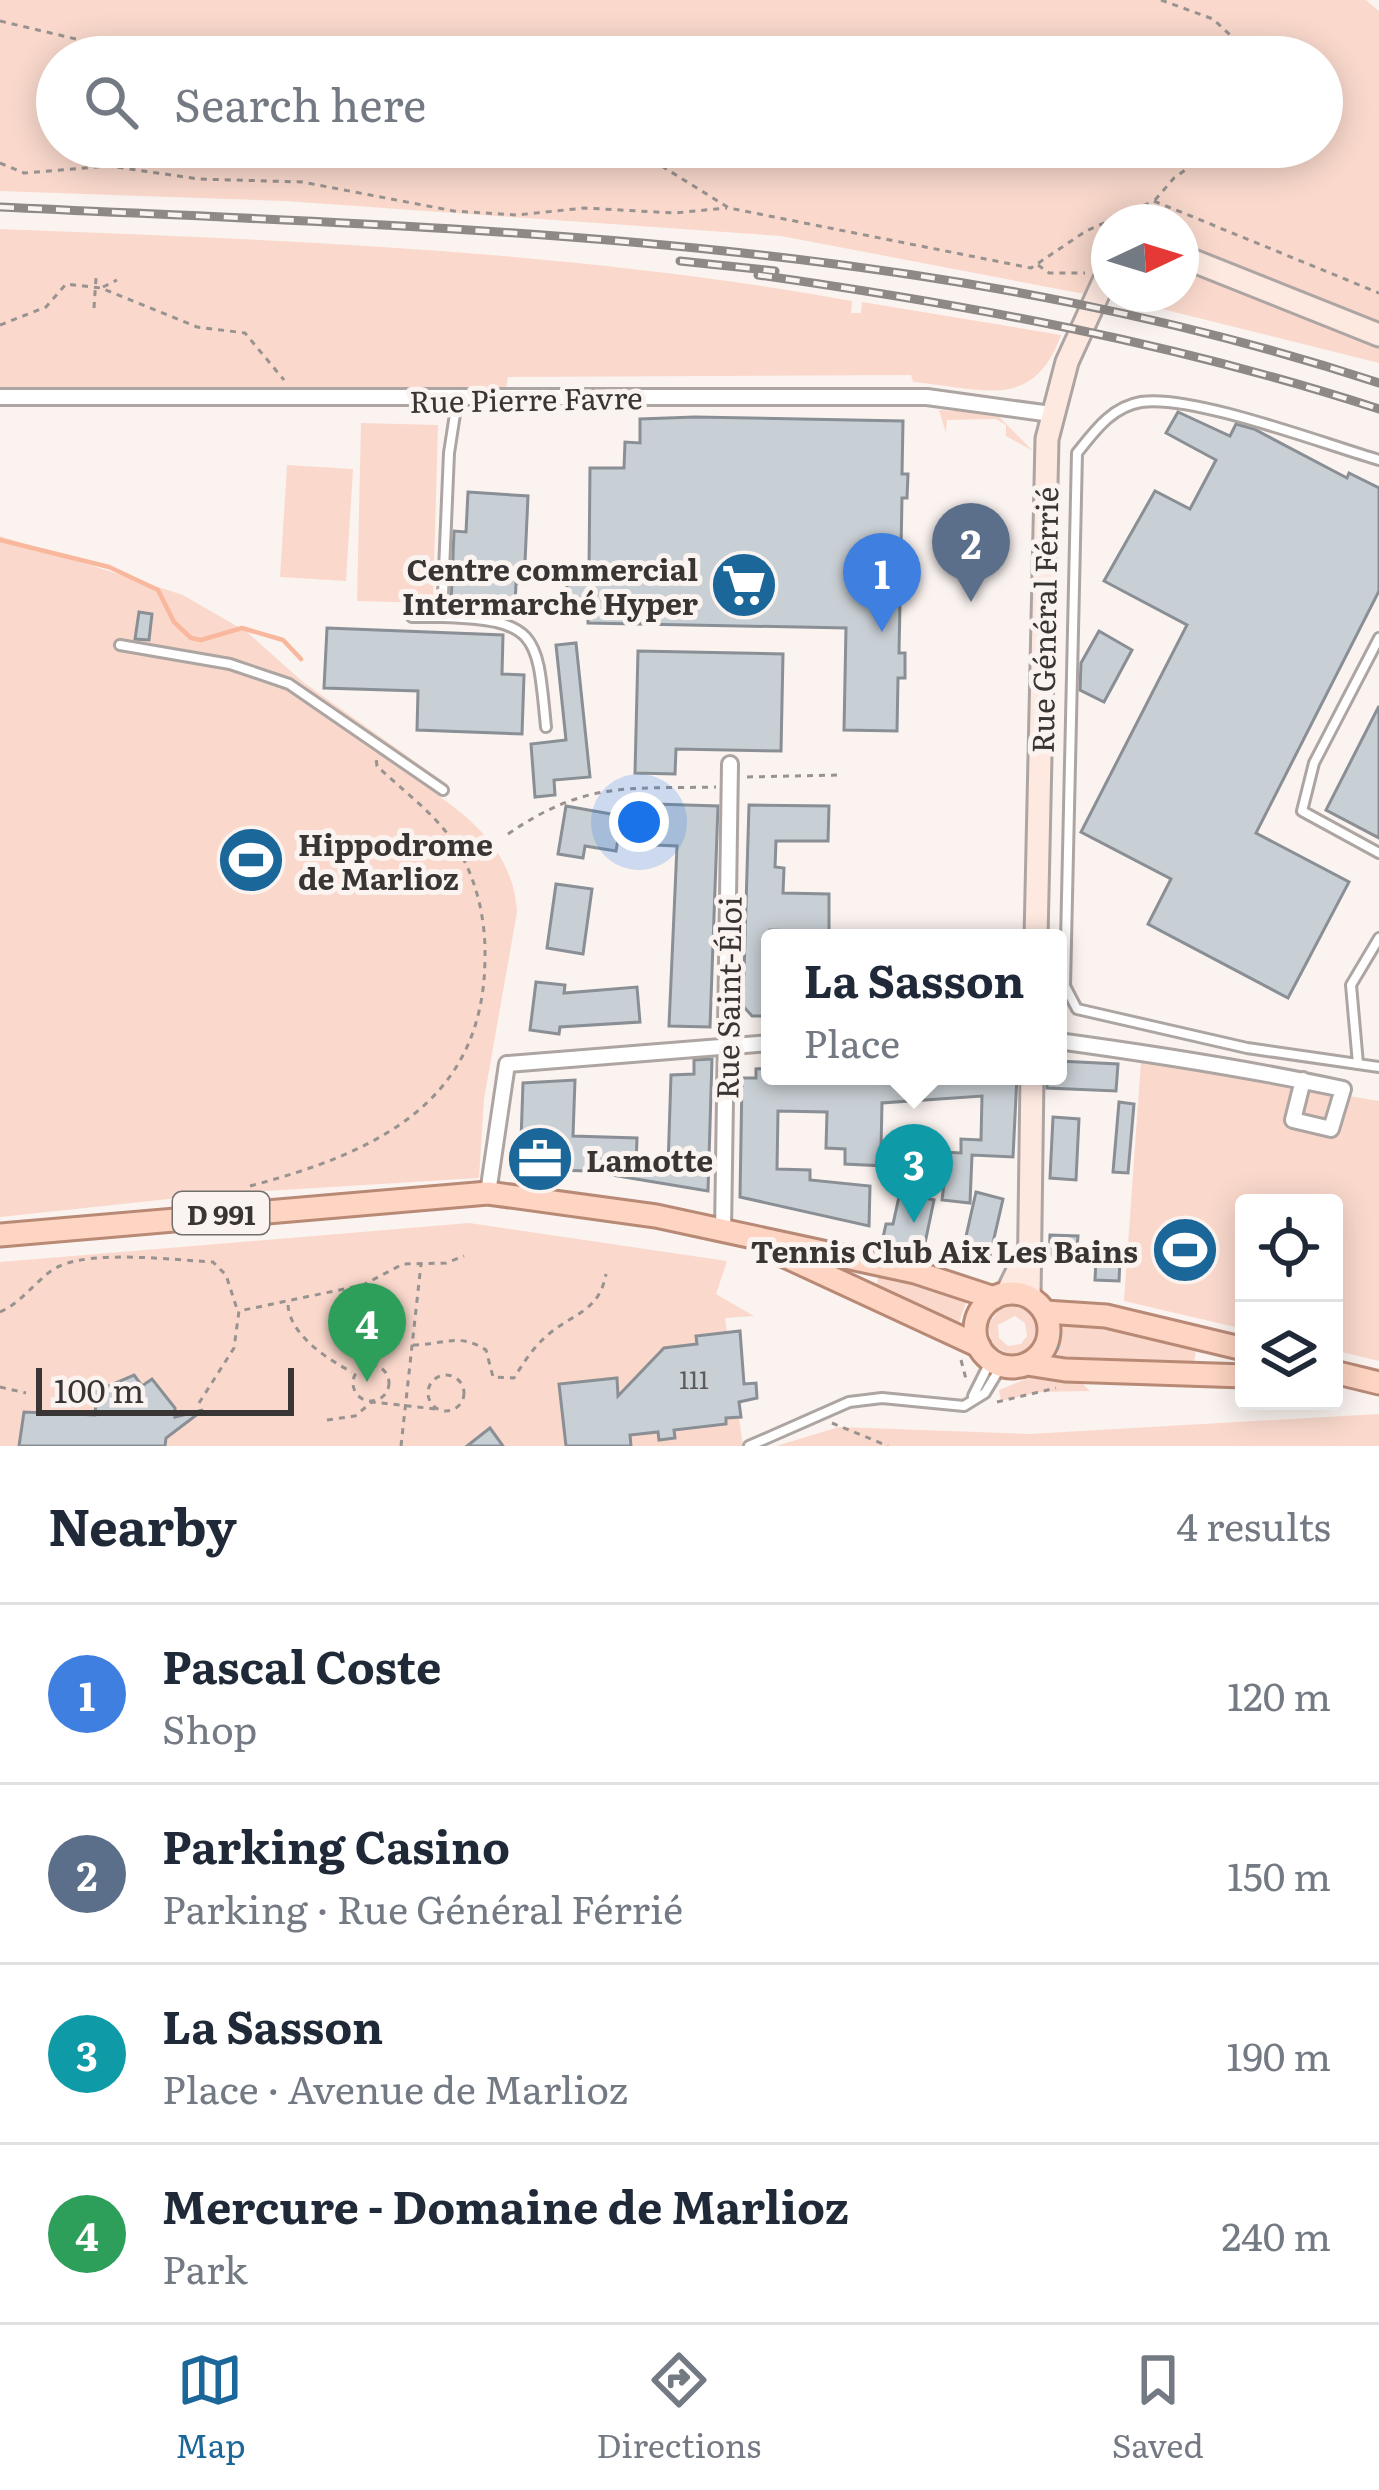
<!DOCTYPE html>
<meta charset="utf-8">
<style>
:root{--surface:#fff;--page:#f6f6f7;--text:#1f2937;--muted:#747a83;--line:#e0e1e3;--accent:#1b679a}
body{margin:0;font-family:Literata,serif;background:var(--page);color:var(--text)}
.controls{position:absolute;right:36px;bottom:36px;display:grid;overflow:hidden;border-radius:12px;box-shadow:0 6px 30px #0003}
.controls button{width:108px;height:108px;display:grid;place-items:center;padding:0;border:0;border-bottom:3px solid var(--line);background:var(--surface);color:var(--text);font:60px sans-serif}
.compass{position:absolute;left:1091px;top:204px;width:108px;height:108px;border-radius:50%;background:var(--surface);box-shadow:0 6px 30px #0003;rotate:86deg}
.scale{position:absolute;left:36px;bottom:30px;width:258px;box-sizing:border-box;padding-left:12px;border:6px solid #383534;border-top:0;font-size:33px;line-height:42px;white-space:nowrap;color:#383534;-webkit-text-stroke:9px #fbf3f0;paint-order:stroke}
.you{position:absolute;left:639px;top:822px;width:42px;height:42px;margin:-30px;border:9px solid #fff;border-radius:50%;background:#1a73e8;box-shadow:0 0 0 18px #1a73e833}
.badge{display:grid;place-items:center;width:78px;height:78px;border-radius:50%;background:var(--accent);color:#fff;font-size:39px;font-weight:700}
.pin{position:absolute;translate:-50% -99px;filter:drop-shadow(0 3px 6px #0008)}
.pin::after{content:'';position:absolute;top:63px;width:42px;height:36px;background:inherit;clip-path:polygon(0 0,100% 0,50% 100%)}
.popup{position:absolute;left:761px;top:929px;width:306px;height:156px;box-sizing:border-box;display:grid;place-content:center;border-radius:12px;background:var(--surface);filter:drop-shadow(0 3px 9px #0005);font-size:39px;white-space:nowrap;color:var(--muted)}
.popup b{font-size:45px;color:var(--text)}
.popup::after{content:'';position:absolute;left:50%;top:100%;margin-left:-24px;border:24px solid transparent;border-top-color:var(--surface)}
.list{margin:0;padding:0;list-style:none}
h2{display:flex;justify-content:space-between;align-items:center;height:156px;margin:0;padding:0 48px;font-size:51px}
h2 small{font-size:39px;font-weight:400;color:var(--muted)}
.list li{display:grid;grid-template-columns:78px 1fr auto;gap:36px;align-items:center;box-sizing:border-box;height:180px;padding:0 48px;border-top:3px solid var(--line)}
.list b{display:block;font-size:45px;white-space:nowrap}
.list p{margin:0;font-size:39px;white-space:nowrap;color:var(--muted)}
.list em{font-size:39px;font-style:normal;color:var(--muted)}
.icon{flex:none;width:66px;height:66px;fill:none;stroke:currentColor;stroke-width:2;stroke-linecap:round;stroke-linejoin:round}
.map{position:relative;flex:none;width:1379px;height:1446px;overflow:hidden}
.search{position:absolute;background:var(--surface);box-shadow:0 6px 30px #0003;left:36px;right:36px;top:36px;height:132px;display:flex;align-items:center;gap:30px;box-sizing:border-box;padding:0 42px;border-radius:66px;color:var(--muted);font-size:45px}
.sheet{height:876px;background:var(--surface)}
nav{display:flex;justify-content:space-around;align-items:center;box-sizing:border-box;height:168px;border-top:3px solid var(--line);background:var(--surface);font-size:33px;color:var(--muted)}
nav a{display:grid;justify-items:center;gap:6px}
nav .on{color:var(--accent)}
.map>svg:first-child{display:block}
</style>
<div class="map">
<svg width="1379" height="1446" viewBox="0 0 1379 1446">
<rect width="100%" height="100%" fill="#fbf3f0"/>
<!-- green -->
<g fill="#fad9cc" fill-rule="evenodd">
<path d="M0,0H1366L1379,11V363L1158,308L781,236L285,201L0,191ZM57,57H1322V147H57ZM1109,222H1181V294H1109Z"/>
<path d="M0,229C284,240 571,250 852,301L851,313H861L862,302L1061,335C1033,413 981,388 913,382L911,375L508,377L506,388L0,390Z"/>
<polygon points="939,410 995,413 1033,451 1006,436 1006,425 996,419 947,420 946,433"/>
<polygon points="361,423 438,425 433,603 357,601"/>
<polygon points="287,465 353,469 346,581 280,577"/>
<path d="M0,536L183,595L247,632L303,682L447,784L440,797C481,825 514,860 517,912L484,1099L479,1178L216,1194L0,1217Z"/>
<polygon points="1141,1061 1379,1101 1379,1361 1334,1350 1334,1203 1244,1203 1244,1329 1124,1301"/>
<polygon points="469,1223 727,1261 716,1294 754,1316 725,1318 743,1446 0,1446 0,1262"/>
<polygon points="879,1272 968,1297 957,1328 876,1290"/>
<path d="M1014,1305L1032,1313L1038,1331L1031,1349L1013,1356L992,1345L988,1325L999,1310ZM1015,1316L1025,1323L1027,1336L1021,1344L1008,1346L999,1338L998,1325Z"/>
<polygon points="1062,1323 1197,1343 1193,1369 1056,1361"/>
<polygon points="1031,1377 1082,1383 1090,1391 1040,1392 1001,1401 999,1390"/>
<polygon points="1379,1414 1379,1446 776,1446 839,1427 1029,1434"/>
</g>
<g fill="none" stroke-linecap="round" stroke-linejoin="round">
<!-- stream -->
<polyline stroke="#f9b89e" stroke-width="4.5" points="0,540 109,567 158,590 174,622 191,638 201,640 242,628 283,640 301,659"/>
</g>
<!-- building -->
<g fill="#c9d0d5" stroke="#898f94" stroke-width="3" fill-rule="evenodd">
<polygon points="1178,412 1230,436 1236,424 1254,429 1347,478 1349,473 1379,488 1379,591 1256,833 1349,882 1288,998 1148,924 1171,879 1081,832 1187,625 1104,581 1155,491 1190,509 1216,460 1166,433"/>
<polygon points="695,417 903,421 902,474 908,474 907,498 902,498 899,653 905,653 905,678 898,678 897,731 844,730 846,628 588,623 588,598 567,598 567,572 589,572 590,468 624,468 625,442 640,443 640,419"/>
<polygon points="468,492 528,496 524,584 516,583 515,608 451,605 454,531 466,532"/>
<polygon points="139,612 152,614 149,640 135,639"/>
<polygon points="327,628 503,635 502,674 524,675 522,734 417,730 418,691 324,688"/>
<polygon points="1099,631 1132,650 1104,702 1080,690 1081,663"/>
<polygon points="576,643 590,777 554,780 555,795 535,797 531,744 566,740 556,645"/>
<polygon points="638,651 783,654 781,751 676,749 675,774 635,773"/>
<polygon points="1379,706 1379,838 1326,810"/>
<polygon points="654,804 718,806 710,1027 669,1026 677,846 654,845"/>
<polygon points="749,805 829,806 828,841 776,841 775,867 784,868 783,893 829,894 829,932 770,930 770,1016 752,1016 743,1006"/>
<polygon points="566,806 622,816 616,851 585,846 583,858 558,854"/>
<polygon points="556,884 592,889 583,954 547,948"/>
<polygon points="536,982 565,985 564,993 637,987 640,1022 560,1027 559,1034 530,1030"/>
<polygon points="712,1059 708,1191 588,1171 520,1169 523,1083 575,1080 573,1136 637,1138 636,1166 668,1167 671,1075 694,1074 694,1060"/>
<polygon points="1058,1061 1118,1064 1116,1091 1047,1088 1047,1076 1058,1076"/>
<path d="M770,1068V1076H1017L1013,1157L972,1155L970,1203L942,1200L946,1169L845,1164V1149L826,1148L827,1112L778,1111L777,1169L810,1170V1180L870,1186L869,1226L740,1197L742,1078H756V1069ZM982,1096L981,1140L961,1139V1153L881,1149L882,1103Z"/>
<polygon points="1119,1102 1134,1104 1128,1173 1113,1172"/>
<polygon points="1053,1117 1079,1119 1076,1180 1050,1178"/>
<polygon points="900,1192 934,1200 923,1253 882,1242 886,1224 893,1224"/>
<polygon points="976,1192 1003,1199 989,1260 962,1254"/>
<polygon points="1050,1235 1078,1236 1076,1259 1049,1258"/>
<polygon points="1096,1259 1120,1260 1119,1281 1095,1280"/>
<polygon points="740,1331 744,1384 756,1383 757,1398 739,1402 741,1417 726,1418 726,1424 674,1430 675,1438 659,1440 658,1432 630,1435 631,1446 566,1446 559,1384 617,1378 618,1396 664,1348 697,1344 696,1336"/>
<polygon points="134,1375 142,1386 152,1379 175,1408 175,1417 203,1410 166,1438 165,1446 19,1446 24,1412 95,1415 97,1391"/>
<polygon points="490,1428 503,1446 467,1446"/>
</g>
<g fill="none" stroke-linecap="round" stroke-linejoin="round">
<defs>
<g id="service">
<path d="M457,401L449,453L442,617C540,620 537,636 546,727"/>
<path d="M1379,460C1324,444 1192,394 1141,402C1111,407 1094,432 1077,453L1065,986L1077,1009L1247,1048L1379,1067"/>
<polyline points="412,617 442,617"/>
<polyline points="1379,638 1314,763 1302,811 1379,853"/>
<polyline points="120,645 230,664 289,684 443,790"/>
<polyline points="1358,1064 1351,985 1379,938"/>
<polyline points="973,1396 991,1360"/>
<polyline points="749,1446 849,1402 882,1398 964,1406 985,1393 1002,1365"/>
</g>
<g id="minor">
<polyline points="0,397 927,397 1051,414"/>
<path d="M1058,1041C1153,1054 1249,1069 1343,1089L1331,1129L1293,1120L1303,1080"/>
<polyline points="488,1193 507,1064 770,1043"/>
<polyline points="723,1232 730,764"/>
</g>
<g id="secondary">
<polyline points="1181,256 1379,335"/>
<polyline points="1036,938 1047,439 1067,362 1109,270"/>
<polyline points="1007,1293 1026,1254"/>
<polyline points="1029,1296 1032,1076"/>
</g>
<g id="primary">
<polyline points="0,1235 488,1193 656,1216 915,1272 994,1298"/>
<polyline points="776,1252 979,1346"/>
<circle cx="1012" cy="1330" r="37"/>
<polyline points="1045,1312 1106,1316 1244,1349"/>
<polyline points="1027,1364 1065,1370 1244,1376"/>
<polyline points="1334,1372 1379,1383"/>
</g>
</defs>
<!-- service casing -->
<use href="#service" stroke="#ada5a2" stroke-width="14"/>
<!-- minor casing -->
<use href="#minor" stroke="#ada5a2" stroke-width="20"/>
<!-- secondary casing -->
<use href="#secondary" stroke="#ada5a2" stroke-width="27"/>
<!-- primary casing -->
<use href="#primary" stroke="#b88a76" stroke-width="27"/>
<!-- path -->
<g stroke="#989290" stroke-width="3" stroke-dasharray="6 6" stroke-linecap="butt">
<polyline points="1161,0 1213,19 1243,47 1241,57"/>
<polyline points="0,21 152,57"/>
<polyline points="631,147 729,208 1031,268 1086,231 1154,201 1379,293"/>
<polyline points="0,163 24,173 109,166 199,179 302,182 454,211 517,215 584,208 674,213 727,208"/>
<polyline points="1155,200 1174,178 1218,147"/>
<polyline points="1038,265 1049,273 1085,273"/>
<polyline points="103,287 117,280"/>
<polyline points="94,308 96,278"/>
<polyline points="0,325 46,307 66,284 101,288 197,327 245,333 284,380"/>
<polyline points="747,777 838,775"/>
<path d="M508,834C585,781 627,789 716,787"/>
<path d="M250,1186C374,1153 484,1104 485,958C486,917 475,871 450,837C431,811 400,788 377,766L376,758"/>
<path d="M288,1305C290,1335 327,1359 352,1372"/>
<path d="M0,1312C25,1301 39,1275 60,1266C95,1250 174,1260 213,1262L226,1275L237,1309"/>
<path d="M413,1345C442,1345 459,1332 486,1350L493,1377L514,1378C524,1362 534,1346 550,1333C576,1312 599,1311 606,1274"/>
<polyline points="1057,1350 1060,1330"/>
<polyline points="961,1360 966,1379"/>
<circle cx="371" cy="1383" r="18"/>
<circle cx="446" cy="1393" r="18"/>
<polyline points="0,1387 26,1393"/>
<polyline points="997,1402 1056,1388"/>
<polyline points="199,1403 234,1348 239,1311 363,1285 403,1264 446,1263 464,1256"/>
<polyline points="327,1420 355,1416 372,1402 436,1409"/>
<polyline points="832,1423 888,1446"/>
<polyline points="401,1446 421,1264"/>
</g>
<!-- service -->
<use href="#service" stroke="#fff" stroke-width="8"/>
<!-- minor -->
<use href="#minor" stroke="#fff" stroke-width="14"/>
<!-- secondary -->
<use href="#secondary" stroke="#fee9e0" stroke-width="21"/>
<!-- primary -->
<use href="#primary" stroke="#fed4c2" stroke-width="21"/>
<defs>
<g id="rail">
<path d="M0,207C465,229 932,236 1379,383"/>
<polyline points="680,261 775,271"/>
<path d="M758,275C969,305 1176,343 1379,409"/>
</g>
</defs>
<!-- rail casing -->
<use href="#rail" stroke="#8e8987" stroke-width="9"/>
<!-- rail -->
<use href="#rail" stroke="#fbf3f0" stroke-width="4.5" stroke-dasharray="14" stroke-linecap="butt"/>
</g>
<!-- icons -->
<defs>
<symbol id="supermarket-disc" viewBox="-11 -11 22 22"><circle r="9.5" fill="#1b679a" stroke="#fbf3f0"/><path d="M-6-5.5h2.5l.6 2H6L4.5 2H-2.5L-4.4-4H-6ZM-1.5 3.2a1.3 1.3 0 1 0 .1 0ZM3 3.2a1.3 1.3 0 1 0 .1 0Z" fill="#fff"/></symbol>
<symbol id="stadium-disc" viewBox="-11 -11 22 22"><circle r="9.5" fill="#1b679a" stroke="#fbf3f0"/><path d="M0-5a6.5 5 0 1 0 0 10a6.5 5 0 1 0 0-10ZM-3.5-1.8h7v3.6h-7Z" fill="#fff"/></symbol>
<symbol id="office-disc" viewBox="-11 -11 22 22"><circle r="9.5" fill="#1b679a" stroke="#fbf3f0"/><path d="M-6-3h4V-5.5h4V-3h4V5H-6ZM-1-4.5V-3h2v-1.5ZM-6 0V1H6V0Z" fill="#fff"/></symbol>
</defs>
<g fill-rule="evenodd">
<use href="#supermarket-disc" x="706" y="547" width="76" height="76"/>
<use href="#stadium-disc" x="213" y="822" width="76" height="76"/>
<use href="#office-disc" x="502" y="1121" width="76" height="76"/>
<use href="#stadium-disc" x="1147" y="1212" width="76" height="76"/>
</g>
<g text-anchor="middle" dominant-baseline="central" stroke-width="10" stroke-linejoin="round" paint-order="stroke">
<!-- number labels -->
<g font-size="24" fill="#5c5c5c">
<text x="694" y="1378">111</text>
</g>
<!-- shield labels -->
<rect fill="#fbf3f0" stroke="#726e6c" stroke-width="3" x="173" y="1192" width="96" height="42" rx="9"/>
<g font-size="27" font-weight="bold" fill="#383534">
<text x="221" y="1213">D 991</text>
</g>
<!-- street labels -->
<g font-size="30" fill="#383534" stroke="#fbf3f0">
<text transform="translate(526 398) rotate(-1)">Rue Pierre Favre</text>
<text transform="translate(1043 620) rotate(-89)">Rue Général Férrié</text>
<text transform="translate(727 998) rotate(-89)">Rue Saint-Éloi</text>
</g>
<!-- poi labels -->
<g font-size="30" font-weight="bold" fill="#383534" stroke="#fbf3f0" text-anchor="end">
<text x="698" y="568">Centre commercial<tspan x="698" dy="34">Intermarché Hyper</tspan></text>
<text x="298" y="843" text-anchor="start">Hippodrome<tspan x="298" dy="34">de Marlioz</tspan></text>
<text x="586" y="1159" text-anchor="start">Lamotte</text>
<text x="1138" y="1250">Tennis Club Aix Les Bains</text>
</g>
</g>
</svg>
<div class="controls">
<button><svg class="icon" aria-label="locate" viewBox="0 0 24 24"><circle cx="12" cy="12" r="6"/><path d="M12 2v4M12 18v4M2 12h4M18 12h4"/></svg></button>
<button><svg class="icon" aria-label="layers" viewBox="0 0 24 24"><path d="M12 4l9 5-9 5-9-5zM3 14l9 5 9-5"/></svg></button>
</div>
<svg class="compass" viewBox="-18 -18 36 36"><path d="M0-13l5 13h-10z" fill="#e53935"/><path d="M0 13l5-13h-10z" fill="#747a83"/></svg>
<div class="scale">100 m</div>
<div class="you"></div>
<div class="pin badge" style="left:882px;top:632px;background:#3f7fe0">1</div>
<div class="pin badge" style="left:971px;top:602px;background:#5c6f8a">2</div>
<div class="pin badge" style="left:914px;top:1223px;background:#0f9aa8">3</div>
<div class="popup"><b>La Sasson</b>Place</div>
<div class="pin badge" style="left:367px;top:1382px;background:#2e9e5b">4</div>
<div class="search"><svg class="icon" aria-label="search" viewBox="0 0 24 24"><circle cx="10" cy="10" r="6"/><path d="M15 15l6 6"/></svg>Search here</div>
</div>
<section class="sheet">
<h2>Nearby<small>4 results</small></h2>
<ul class="list">
<li><span class="badge" style="background:#3f7fe0">1</span><div><b>Pascal Coste</b><p>Shop</p></div><em>120 m</em></li>
<li><span class="badge" style="background:#5c6f8a">2</span><div><b>Parking Casino</b><p>Parking · Rue Général Férrié</p></div><em>150 m</em></li>
<li><span class="badge" style="background:#0f9aa8">3</span><div><b>La Sasson</b><p>Place · Avenue de Marlioz</p></div><em>190 m</em></li>
<li><span class="badge" style="background:#2e9e5b">4</span><div><b>Mercure - Domaine de Marlioz</b><p>Park</p></div><em>240 m</em></li>
</ul>
</section>
<nav>
<a class="on"><svg class="icon" aria-label="map" viewBox="0 0 24 24"><path d="M3 6l6-2 6 2 6-2v14l-6 2-6-2-6 2zM9 4v14M15 6v14"/></svg>Map</a>
<a><svg class="icon" aria-label="directions" viewBox="0 0 24 24"><path d="M12 3l9 9-9 9-9-9zM9 14v-3h6M13 9l2 2-2 2"/></svg>Directions</a>
<a><svg class="icon" aria-label="saved" viewBox="0 0 24 24"><path d="M7 4h10v16l-5-4-5 4z"/></svg>Saved</a>
</nav>
